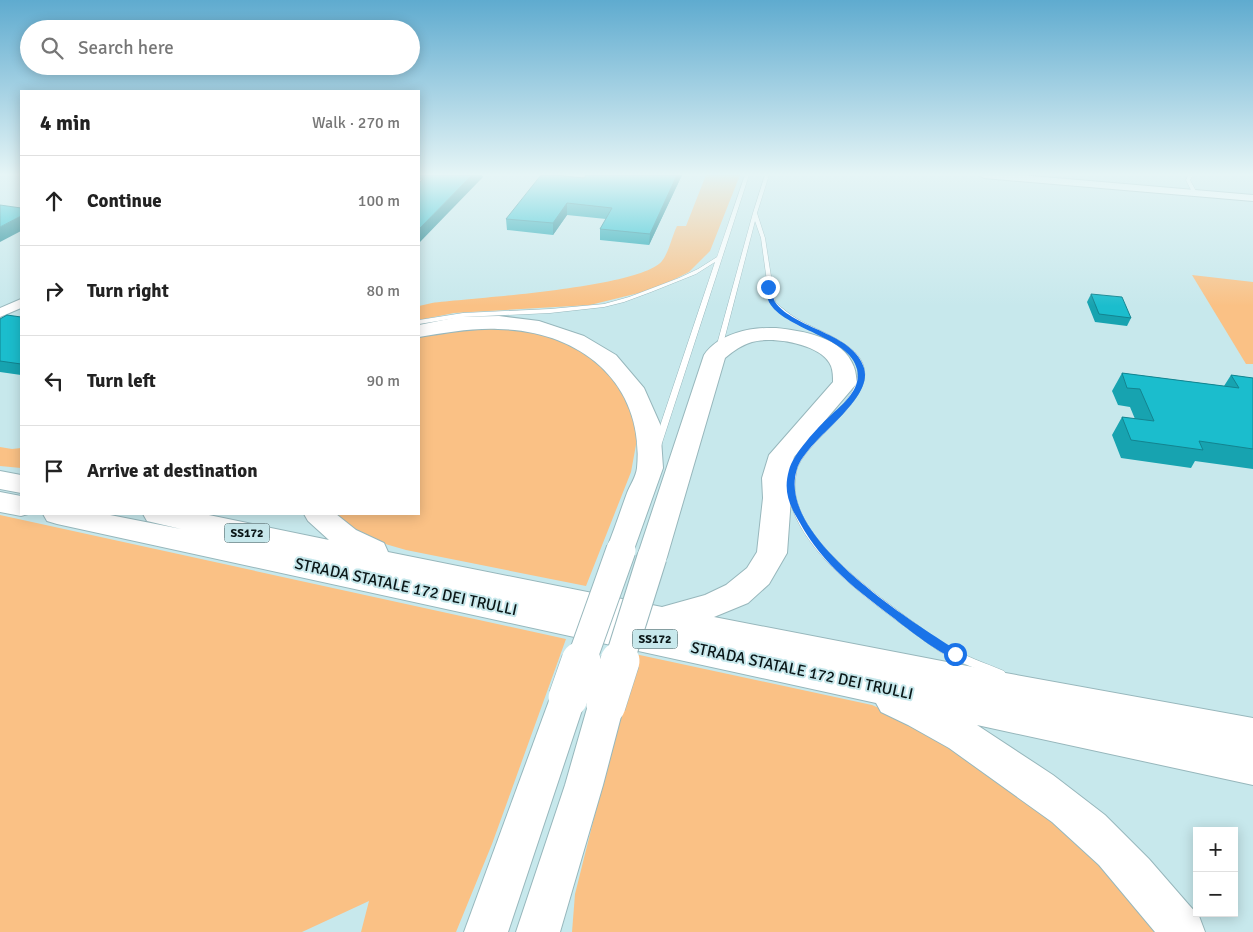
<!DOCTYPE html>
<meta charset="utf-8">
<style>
:root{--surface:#fff;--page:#f6f6f6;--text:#222;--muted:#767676;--line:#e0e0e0}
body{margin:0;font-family:Signika,sans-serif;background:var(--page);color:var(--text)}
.controls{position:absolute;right:15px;bottom:15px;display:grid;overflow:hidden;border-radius:0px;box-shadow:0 2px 12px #0003}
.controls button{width:45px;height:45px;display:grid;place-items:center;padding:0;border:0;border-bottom:1px solid var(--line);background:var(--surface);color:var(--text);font:25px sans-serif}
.stop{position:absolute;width:15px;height:15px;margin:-11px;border:4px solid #1a73e8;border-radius:50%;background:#fff}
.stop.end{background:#1a73e8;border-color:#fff;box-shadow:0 1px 5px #0008}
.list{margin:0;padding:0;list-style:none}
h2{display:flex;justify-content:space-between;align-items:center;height:65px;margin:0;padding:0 20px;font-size:21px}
h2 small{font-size:16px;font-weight:400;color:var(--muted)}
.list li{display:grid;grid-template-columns:32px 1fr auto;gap:15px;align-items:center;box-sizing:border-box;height:90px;padding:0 20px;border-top:1px solid var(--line)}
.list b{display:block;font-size:19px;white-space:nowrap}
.list em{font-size:16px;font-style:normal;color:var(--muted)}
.icon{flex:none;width:28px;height:28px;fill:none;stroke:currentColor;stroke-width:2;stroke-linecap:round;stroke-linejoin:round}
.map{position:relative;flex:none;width:1253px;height:932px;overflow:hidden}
.search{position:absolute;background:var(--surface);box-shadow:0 2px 12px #0003;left:20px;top:20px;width:400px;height:55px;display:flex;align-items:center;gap:12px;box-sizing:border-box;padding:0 18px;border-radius:28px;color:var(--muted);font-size:19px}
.panel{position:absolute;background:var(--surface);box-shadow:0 2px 12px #0003;left:20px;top:90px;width:400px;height:425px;border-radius:0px}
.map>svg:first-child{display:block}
</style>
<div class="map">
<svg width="1253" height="932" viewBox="0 0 1253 932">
<rect width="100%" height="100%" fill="#c7e8ec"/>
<!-- green -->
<g fill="#fac185">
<path d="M706,175H740L710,251L689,272L655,289L590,305L454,313L419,320V306L432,303C473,298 640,288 662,261C669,252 672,236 677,226H686Z"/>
<polygon points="1192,275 1253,282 1253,364 1246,364"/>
<polygon points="490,325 562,337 620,378 638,434 631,472 586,586 406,550 375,541 349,528 329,514 419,514 419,334"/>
<polygon points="0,447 12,449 21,448 21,468 0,466"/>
<polygon points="0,515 566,639 492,844 456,932 361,932 369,901 302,932 0,932"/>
<polygon points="635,654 872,705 946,737 1109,862 1156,932 572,932 575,894"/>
</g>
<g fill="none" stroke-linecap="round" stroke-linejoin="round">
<defs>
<g id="service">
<polygon points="745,175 749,175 661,446 655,446 654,444 715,262 696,274 651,292 624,302 604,307 550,313 463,317 419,324 419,320 463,313 550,309 604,304 629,297 679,278 698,269 717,257"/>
<path d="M765,175H769L757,213L765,238L775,302C782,308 790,315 799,320C818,331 859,344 864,368C872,400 811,437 798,466C796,470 796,476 795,480C790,534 868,588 905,616C919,626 932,636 946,645C964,656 985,663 1004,671L1006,674L1004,677L1001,678L998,677C978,669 957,662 939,651C924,641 910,630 896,620C856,590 803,550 790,501C789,497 787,493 787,490C787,486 788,482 788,478C788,475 788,470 790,467C801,437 867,398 857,367C850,344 813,333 794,322C785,317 777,310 770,303L761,238L755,221L722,348L719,350L716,348L753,213Z"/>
<polygon points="1189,175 1193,175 1190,180 1197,193 1197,194 1193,194 1186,180"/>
</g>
<g id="minor">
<polygon points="979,175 1020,175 1253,195 1253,201 984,178"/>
<polygon points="21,299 21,308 0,317 0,308"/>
</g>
<g id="trunk">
<path d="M499,316L539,321L584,336L616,355L644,388L660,424L663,468L631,558L621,561L611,558L606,550C614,531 620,512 627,493C630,485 636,477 637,468C645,382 579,330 498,329C471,328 445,333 419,337V325L458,317Z"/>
<path d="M776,328C804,331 843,337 854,367C856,372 856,378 857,383L794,457L788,478L791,498L787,553L769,584L748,603L714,617L978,668L1253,718V785L977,725L1053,775L1105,815L1149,859L1189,905L1199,916L1205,932H1155L1099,865L1052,822L949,748L908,725L881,712L876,703L57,524L47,521L43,514H105L181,529L147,521L143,514H204L329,540L308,521L304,514H336L356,530L384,543L388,552L662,607L705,595L726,585L747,568L757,552L763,498L762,478L769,455L833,382C833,377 833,371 831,366C822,344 773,336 752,342C742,345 733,351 725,358L667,557L663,565L652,568L641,565L637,557L704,355C719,333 751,327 776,328Z"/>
<polygon points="0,471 21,475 21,493 0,489"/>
<polygon points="0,492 21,496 21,514 28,514 21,516 0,512"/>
<polygon points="568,682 580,687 586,698 508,932 464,932 550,698 556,687"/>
<polygon points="606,689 619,694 624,705 603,785 560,932 516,932 565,785 588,705 593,694"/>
</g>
</defs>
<!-- service casing -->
<use href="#service" stroke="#97b7bc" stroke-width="1"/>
<!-- minor casing -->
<use href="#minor" stroke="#97b7bc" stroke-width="2"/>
<!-- trunk casing -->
<use href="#trunk" stroke="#97b7bc" stroke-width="2"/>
<!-- service -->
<use href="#service" fill="#fff" fill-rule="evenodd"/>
<!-- minor -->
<use href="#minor" fill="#fff" fill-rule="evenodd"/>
<!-- trunk -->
<use href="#trunk" fill="#fff" fill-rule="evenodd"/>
<defs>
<g id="trunk-bridge-far1">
<polyline points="581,662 621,550"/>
<polyline points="619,662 652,557"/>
</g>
<g id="trunk-bridge">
<polyline points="568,698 581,661"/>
<polyline points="606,705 620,661"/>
</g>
</defs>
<!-- trunk-bridge-far1 casing -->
<use href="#trunk-bridge-far1" stroke="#97b7bc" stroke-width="31" stroke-linecap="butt"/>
<!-- trunk-bridge casing -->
<use href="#trunk-bridge" stroke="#97b7bc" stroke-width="40" stroke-linecap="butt"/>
<!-- trunk-bridge-far1 -->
<use href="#trunk-bridge-far1" stroke="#fff" stroke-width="29"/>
<!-- trunk-bridge -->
<use href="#trunk-bridge" stroke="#fff" stroke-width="39"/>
</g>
<!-- wall -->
<g fill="#17a3b0">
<polygon points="682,175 649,245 600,240 600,229 606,219 567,215 553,235 507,230 506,219 584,178"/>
<polygon points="1091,294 1131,318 1127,326 1095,322 1087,302"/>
<polygon points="21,317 21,375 0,372 0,319"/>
<polygon points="1122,373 1224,386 1231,375 1253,378 1253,469 1195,461 1191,468 1121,458 1112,435 1122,417 1135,419 1130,407 1118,405 1112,391"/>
</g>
<!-- shaded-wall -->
<g fill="#138490">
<polygon points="472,175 482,175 483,177 419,243 419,229"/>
<polygon points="677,175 682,175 649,245 650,234"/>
<polygon points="567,203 567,215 553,235 553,223"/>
<polygon points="21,216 21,231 0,242 0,227"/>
</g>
<!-- building -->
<g fill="#1bbdcd" stroke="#138490">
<polygon points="419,175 472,175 419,229 419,183 423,179 419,179"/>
<polygon points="541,175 556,175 584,178 586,175 677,175 650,234 600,229 612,208 567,203 553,223 506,219"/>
<polygon points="0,205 21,208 21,216 0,227"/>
<polygon points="1091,294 1122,297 1131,318 1099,314"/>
<polygon points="7,315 21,317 21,364 0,361 0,319"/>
<polygon points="1122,373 1239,388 1231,375 1253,378 1253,449 1199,441 1203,450 1131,440 1122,417 1154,421 1140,389 1127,388"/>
</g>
<!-- sky -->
<linearGradient id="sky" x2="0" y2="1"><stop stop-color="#5fabcf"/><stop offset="0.57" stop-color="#e6f5f6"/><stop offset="1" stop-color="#e6f5f6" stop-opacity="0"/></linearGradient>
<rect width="1253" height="306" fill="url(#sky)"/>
<!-- route -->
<path fill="#1a73e8" d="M768,285L771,287C772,292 773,298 775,302C794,329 854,333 864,368C874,401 807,438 797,469C775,537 911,621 958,651L960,654L958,658C948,661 905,627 895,619C858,591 823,565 800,523C789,505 783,491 789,470C793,454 818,427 830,416C843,404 862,389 857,369C850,337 783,329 769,302C767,298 766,292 765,287Z"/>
<g text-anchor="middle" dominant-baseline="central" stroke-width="4" stroke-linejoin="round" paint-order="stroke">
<!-- shield labels -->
<g fill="#c7e8ec" stroke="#435557" stroke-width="1">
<rect x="224.5" y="523.5" width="45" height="19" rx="4"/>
<rect x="632.5" y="629.5" width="45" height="19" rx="4"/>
</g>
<g font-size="12" font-weight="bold" fill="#0a1617">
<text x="247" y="533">SS172</text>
<text x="655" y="639">SS172</text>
</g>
<!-- near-street labels -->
<g font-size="16" fill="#0a1617" stroke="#c7e8ec">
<text transform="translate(406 587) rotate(12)">STRADA STATALE 172 DEI TRULLI</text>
<text transform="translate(802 671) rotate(12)">STRADA STATALE 172 DEI TRULLI</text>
</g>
</g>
</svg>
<div class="controls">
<button>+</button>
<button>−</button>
</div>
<div class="stop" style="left:955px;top:654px"></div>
<div class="stop end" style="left:768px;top:287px"></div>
<div class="search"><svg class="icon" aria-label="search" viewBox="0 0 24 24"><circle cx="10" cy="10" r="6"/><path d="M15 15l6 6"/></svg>Search here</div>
<section class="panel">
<h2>4 min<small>Walk · 270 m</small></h2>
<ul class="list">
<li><svg class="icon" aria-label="ahead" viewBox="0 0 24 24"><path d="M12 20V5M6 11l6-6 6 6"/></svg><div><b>Continue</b></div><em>100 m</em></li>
<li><svg class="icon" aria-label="right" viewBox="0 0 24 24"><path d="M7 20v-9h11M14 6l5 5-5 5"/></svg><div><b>Turn right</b></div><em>80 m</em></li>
<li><svg class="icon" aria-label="left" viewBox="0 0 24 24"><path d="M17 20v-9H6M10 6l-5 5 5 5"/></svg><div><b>Turn left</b></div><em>90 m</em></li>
<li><svg class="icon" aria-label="arrive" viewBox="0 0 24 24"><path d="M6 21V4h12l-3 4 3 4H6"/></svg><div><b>Arrive at destination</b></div></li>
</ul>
</section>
</div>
